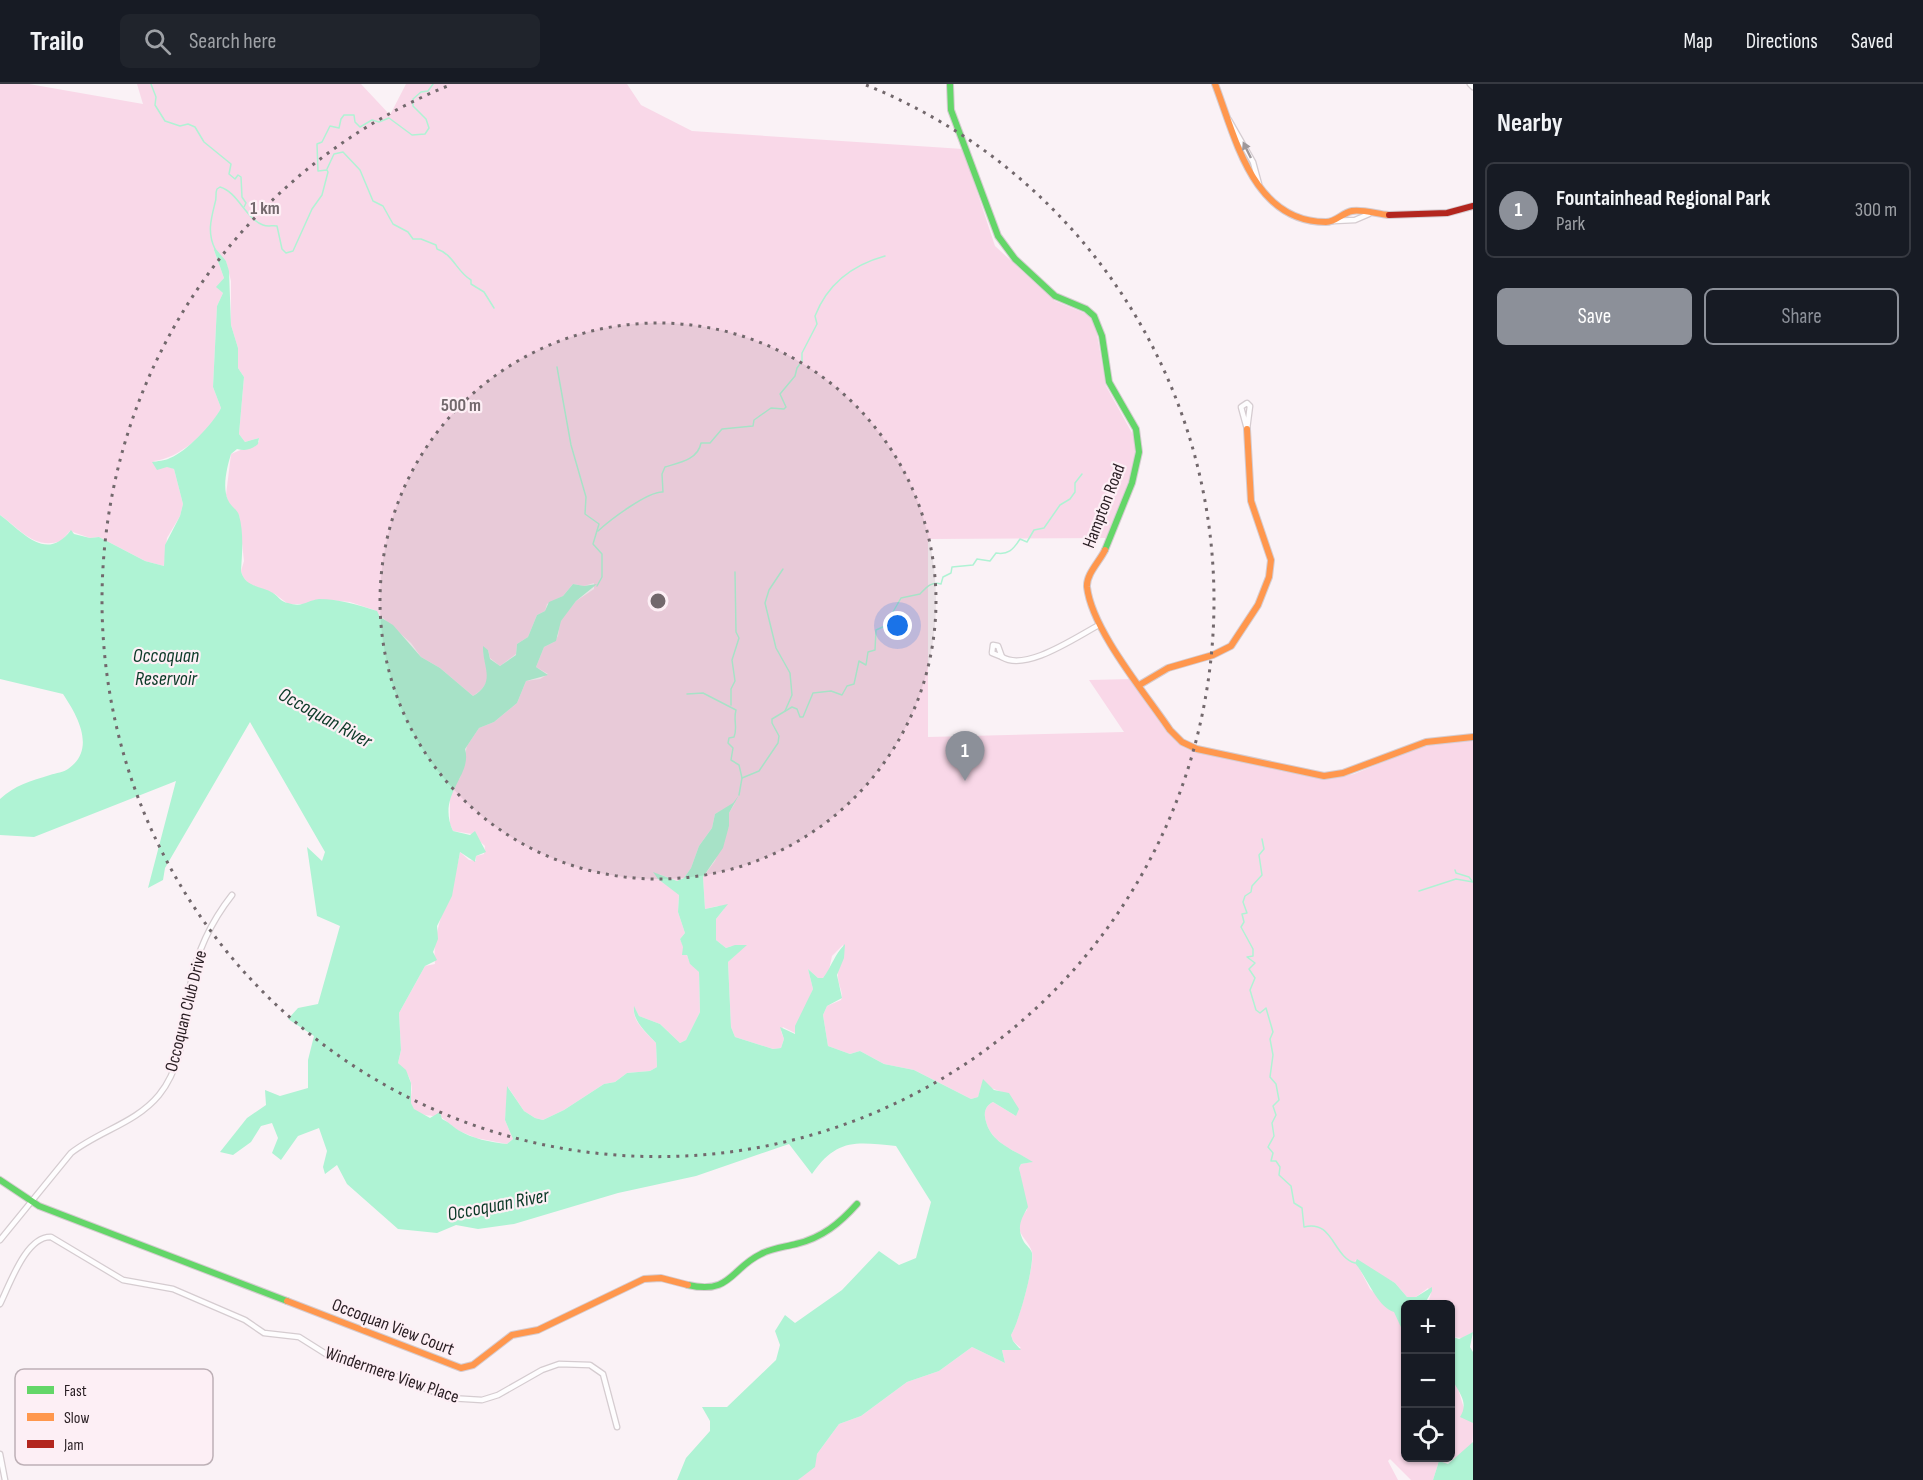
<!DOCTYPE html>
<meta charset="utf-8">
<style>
:root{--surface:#171b24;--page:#20242c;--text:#f1f3f6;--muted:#9ea1a6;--line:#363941;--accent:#8c9099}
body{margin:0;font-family:"Sofia Sans Condensed",sans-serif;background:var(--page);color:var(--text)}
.controls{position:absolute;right:18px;bottom:18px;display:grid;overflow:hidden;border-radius:9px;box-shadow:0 2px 4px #0004}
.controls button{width:54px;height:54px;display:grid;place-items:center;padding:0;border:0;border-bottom:2px solid var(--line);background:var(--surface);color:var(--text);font:30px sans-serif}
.you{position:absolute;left:898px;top:542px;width:21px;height:21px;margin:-15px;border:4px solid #fff;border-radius:50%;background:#1a73e8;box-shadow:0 0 0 9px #1a73e833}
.badge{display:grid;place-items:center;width:39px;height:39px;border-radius:50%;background:var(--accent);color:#fff;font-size:20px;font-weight:700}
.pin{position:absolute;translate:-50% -50px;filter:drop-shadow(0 2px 3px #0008)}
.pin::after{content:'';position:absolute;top:32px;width:21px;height:18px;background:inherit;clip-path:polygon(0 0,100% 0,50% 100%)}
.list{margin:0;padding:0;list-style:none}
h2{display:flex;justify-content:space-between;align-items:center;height:78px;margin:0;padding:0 24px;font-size:26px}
h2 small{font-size:20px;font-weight:400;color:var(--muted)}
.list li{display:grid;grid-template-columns:39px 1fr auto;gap:18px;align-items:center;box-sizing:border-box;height:96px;margin:0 12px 12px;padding:0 12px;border:2px solid var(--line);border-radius:9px}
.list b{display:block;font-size:22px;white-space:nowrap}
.list p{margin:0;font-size:20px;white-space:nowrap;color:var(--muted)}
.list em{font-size:20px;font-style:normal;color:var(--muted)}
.actions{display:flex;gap:12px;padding:18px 24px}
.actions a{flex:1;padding:14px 0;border:2px solid var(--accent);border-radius:9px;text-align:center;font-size:21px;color:var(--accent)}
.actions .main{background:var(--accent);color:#fff}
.icon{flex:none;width:33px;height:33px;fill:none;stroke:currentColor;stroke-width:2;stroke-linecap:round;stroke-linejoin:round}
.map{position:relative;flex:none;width:1473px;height:1396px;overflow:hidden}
header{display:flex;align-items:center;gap:36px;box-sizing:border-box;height:84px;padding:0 30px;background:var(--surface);border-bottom:2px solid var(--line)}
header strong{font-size:28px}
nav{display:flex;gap:33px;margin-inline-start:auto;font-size:21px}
.search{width:420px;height:54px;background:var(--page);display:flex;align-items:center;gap:15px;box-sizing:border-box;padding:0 21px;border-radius:9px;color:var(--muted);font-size:22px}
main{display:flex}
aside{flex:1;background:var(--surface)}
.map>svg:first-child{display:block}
</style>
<header>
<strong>Trailo</strong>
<div class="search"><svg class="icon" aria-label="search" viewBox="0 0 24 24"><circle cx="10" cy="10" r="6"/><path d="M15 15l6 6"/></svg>Search here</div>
<nav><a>Map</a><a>Directions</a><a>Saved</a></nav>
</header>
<main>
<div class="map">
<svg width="1473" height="1396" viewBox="0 0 1473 1396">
<rect width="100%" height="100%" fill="#faf2f6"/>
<!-- green -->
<path fill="#f9d8e8" d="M0,0H29L143,20L137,0H361L390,31L406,0H627L641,21L692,47L963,65L995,162L1055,217L1094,233L1106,302L1136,356C1135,393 1119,421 1106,454L928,455V653L1124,648L1089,596L1132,595L1170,651L1187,664L1330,695L1354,690L1422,662L1473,656V1248L1462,1254L1452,1253L1450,1220H1422L1429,1216L1431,1209L1428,1204L1416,1213H1407L1395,1199L1355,1176L1370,1205L1395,1228L1405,1252L1406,1374H1450L1451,1290C1462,1306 1460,1325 1473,1339C1473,1345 1473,1354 1472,1360C1467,1372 1449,1379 1438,1380L1433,1396H1411L1390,1375L1388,1377L1398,1396H798L810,1385L817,1370L839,1340L861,1332L907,1298L939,1287L972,1263L1005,1279L1002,1266L1021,1264L1013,1257L1011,1251C1018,1240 1035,1180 1032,1168C1028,1153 1008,1147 1027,1126L1019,1084L1021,1080L1032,1078C1013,1065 989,1059 985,1033C984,1026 987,1021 993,1018L1016,1032L1010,1011L991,1004H981L978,1013L971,1015L914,986L884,980L860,967L850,970L828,962L823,931L827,922L841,916C844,909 838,901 838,893C837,881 844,875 843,861L832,872L829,886L823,894H818L808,885L813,905L795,949L783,943L781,947L784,955L781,964L773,965L735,953L731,943L728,878L741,865L732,862L726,864L716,856V835L724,825L718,822L705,825L703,793L715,777L729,742V729L735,719L715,730L712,744L699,762L691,784L684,794L677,797L659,790L679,810L678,828L685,849L680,855L691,881L697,883L699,888L700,928L686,956L680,959L660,940L639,932L634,923C632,938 647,949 656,959L657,983L650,987L627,989L615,998L604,1000L564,1026L543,1036L535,1034L524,1027L508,1003L505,1036L513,1055L507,1060L476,1054L457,1046L440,1032C432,1033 413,1031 411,1019C410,1013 413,1007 411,999C409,990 404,986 398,979L401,966L399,929L425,882L435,880C431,843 454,807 460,768L469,776L476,777V772L484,770L485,762L472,750L453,747L450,740V714L455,699L460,694L467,662L479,644L494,638L517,619L526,597L540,595L548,590L536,583L544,563L554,558L558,552L560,537L576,517L594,505V499L584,502L573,500L563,512L547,520L545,527L537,531L528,553L517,560L516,570L500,582L490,574L488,566L483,563C483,584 498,596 473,612L440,584L421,573L411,559L374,526L350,518L327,516H314L308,520H288L275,510L249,500L243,493L241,487L244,477L239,431L229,419L226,411L231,370L259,358V354L245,358L239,350L244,293L238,284V264L231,241V197L226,177L214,166L224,194L217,203L223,209L217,222L213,303L221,324C211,346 178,376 153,377L174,385L183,420L180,432L167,454L164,482L145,477L99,453L90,454L70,447L61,457C34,466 20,445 0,431Z"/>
<!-- water -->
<g fill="#aff3d4">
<path d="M215,164L226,177L229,187L231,241L238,264V284L244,293L239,350L245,358L259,354L258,360C251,366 246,367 237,365L231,370C227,383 222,403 228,416C230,422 237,425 239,431C244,449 242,470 241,487C245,504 261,501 273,509C279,513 281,518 288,519C303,524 308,516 319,515C339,515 358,521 377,527L380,533L393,541L421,573L440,584L473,612C497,598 482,582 483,562L488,566L490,575L500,582L516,571L517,560L528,553L537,531L545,527L549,518L563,512L573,500L584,502L597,500L576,517L561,537L556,557L544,563L536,583L548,591L526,597L517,619L494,638L479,644L465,665C473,692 436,710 453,747L470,751L475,747L486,768L476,772L475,778L460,768L452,812L437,842L438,855L433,868L437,876L425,882L399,929L401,966L398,979L406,986L411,999V1019L414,1025L430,1034L440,1028L442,1035C449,1038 452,1042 458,1046C473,1055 490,1058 507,1060L513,1055L505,1036L507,1002L524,1027L535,1034L543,1036L564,1026L604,1000L615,998L627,989L650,987L657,983L656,959C647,949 632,937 634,922L639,932L660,940L680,959L686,956L700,928L699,888L690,880L687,871H682L683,863L680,855L685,849L678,828L679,811L658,795L653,788L677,797L684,794L691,784L699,762L712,744L715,730L733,719L739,711L729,729V742L723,764L703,793L705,825L728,820L716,835V856L726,864L735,861H747L728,878L731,943L735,953L773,965L781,964L784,955L780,943L795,950V942L813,905L808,885L818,894H823C832,882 834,871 845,860L844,874L837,891L842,914L827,922L823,931L828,962L850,970L860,967L884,980L914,986L971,1015L978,1013L983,995L994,1006L1009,1009L1019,1025L1016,1032L993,1018C987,1021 984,1026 985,1033C989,1059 1013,1065 1033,1078L1021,1080L1019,1084L1028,1123C1021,1135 1016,1144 1024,1158C1026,1161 1031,1165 1032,1169C1034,1183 1019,1238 1011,1251L1013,1257L1021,1266H1002L1005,1279L972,1263L939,1287L907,1298L861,1332L839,1340L817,1370L815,1383L798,1396H677L686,1374L710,1347V1337L702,1323H727L776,1276L780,1261L775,1247L785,1231L795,1239L842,1206L879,1167L899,1181L916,1174L931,1118L896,1062C856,1058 837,1054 812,1090L789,1060L696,1092L618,1109L514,1140L478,1145L456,1141L437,1149L398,1145L347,1100L337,1081L325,1090L323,1083L327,1067L319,1044L298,1052L281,1076L272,1069L278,1054L272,1039L261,1042L251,1058L233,1071L220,1068L247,1034L266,1021L265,1006L280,1012L308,1004V976L314,952L288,935L298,924L318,920L340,842L317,832L307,763L322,777L325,768L250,638L165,784L163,796L148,804L176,697L34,753L0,751V715C15,701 31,697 50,691C56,689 64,688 68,685C97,665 77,631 63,610L0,595V431C23,448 46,479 71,446L74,450L90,454L99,453L145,477L164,482L165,461L180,432L183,420L174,385L167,383L157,386L152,378C157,377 165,377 170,374C186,368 213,340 221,324L213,303L217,222L223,209L216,203L224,194L214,166Z"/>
<path d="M1357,1175L1395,1199L1407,1213H1416L1432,1203V1207L1425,1219L1406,1220L1405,1252L1394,1228C1377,1223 1367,1193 1355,1179Z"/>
<path d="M1473,1248L1470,1263L1473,1268V1339L1460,1333C1471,1317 1455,1305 1450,1290C1447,1280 1450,1263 1450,1252L1459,1255Z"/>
<polygon points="1473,1358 1473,1396 1433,1396 1439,1377 1448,1380"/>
</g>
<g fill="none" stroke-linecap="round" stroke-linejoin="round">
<!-- stream -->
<g stroke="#aff3d4" stroke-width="1.5">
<polyline points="151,0 156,13 155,21 165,37 180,42 188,40 195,43 204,58 231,80 229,90 235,95 238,91 241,93 242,113 246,119 244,123"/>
<path d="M327,85L334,70L343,68L360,86L373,117L383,122L393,140L408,148L413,155H421L436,161L437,165C453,170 457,188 471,196V200L484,208L494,224"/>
<path d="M215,165C207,149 211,135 215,119C217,114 215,109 217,105L220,103C238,108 245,134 263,141C268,143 273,141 277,142L282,165L286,169L293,167L312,125L322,111L328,88L327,86L318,87L317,60L322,58L330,42L339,44L341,35L344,31H354L355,38L360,43L372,36L379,38L389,34L412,51L425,50L429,44L426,35L413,22V15L421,8L428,7L433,0"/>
<polyline points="557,283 571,361 586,413 585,430 599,440 593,460 602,470 602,493 597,502"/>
<path d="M598,447C610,436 648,407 663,408L662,390L665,383C678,379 698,376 701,359H710L722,345L753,342L754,336L771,324L784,325L786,323L780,310L795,292L797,284L802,277V269L817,240L815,232C828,199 852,181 885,172"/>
<polyline points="783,485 769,506 765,519 776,564 790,589 792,611 785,627"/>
<path d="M687,610L703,609L736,626C733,637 738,643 734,653L729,654L728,659L733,664L731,676L739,681L742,694"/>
<polyline points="731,621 731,605 735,597 732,576 739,554 736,548 735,488"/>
<path d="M739,711L742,694L759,687L778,659L779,652L772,639V635L792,623L797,625L800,633H803L813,609L831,607L842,611L847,602L854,600L859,577L866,581L868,568L875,566L876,546L885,542L901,514L920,510C926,504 931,497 941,500L943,493L951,489L952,483L973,481L977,475L990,477L996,469C1008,471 1013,466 1020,455L1027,458L1034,446L1044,444L1060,421L1070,415L1075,408V399L1082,390"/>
<path d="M1262,755L1264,765L1259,771L1262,791L1252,802L1251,808L1245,812L1243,818L1247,829L1242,830L1244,838L1241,843L1253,865V872L1247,873L1255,879L1249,885L1255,894L1250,906L1256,926L1260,929L1266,924L1273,948L1270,955L1273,971L1270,993L1276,1000L1279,1016L1273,1022L1276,1031L1272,1039L1274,1052L1268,1063L1273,1069L1271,1077H1276L1280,1083L1279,1091L1291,1102L1294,1119L1302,1124L1304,1143C1333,1135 1333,1173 1355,1179"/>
<polyline points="1455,786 1456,789 1469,793 1472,797"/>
<polyline points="1419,807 1456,795 1473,798"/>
</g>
<defs>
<g id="street">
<polyline points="1470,0 1473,3"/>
<polyline points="1229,36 1253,78 1259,100"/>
<polyline points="1334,137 1355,136 1369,130"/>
<polygon points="1247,319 1250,322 1247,345 1241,323"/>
<polygon points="993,561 998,562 1002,573 992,569"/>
<path d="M1002,573C1026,588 1076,553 1099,541"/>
<path d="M0,1156L71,1069C99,1047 136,1039 159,1011C184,980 184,939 190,902C197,867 210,839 232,811"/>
<path d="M0,1220C10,1200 26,1152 51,1153L123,1196L173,1205L245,1236L264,1249L299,1253L326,1270L395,1292L449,1314L482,1316L498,1311L542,1286L559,1280L590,1281L603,1290L617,1343"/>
<polyline points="0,1370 5,1396"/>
</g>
<g id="fast">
<polyline points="950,0 951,26 998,152 1015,175 1055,212 1086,225 1094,232 1102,252 1109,298 1136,345 1139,368 1132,399 1105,466"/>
<polyline points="0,1096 39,1122 287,1217"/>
<path d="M688,1201C731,1211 731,1184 761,1170C772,1164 785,1163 796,1160C822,1154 840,1139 857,1120"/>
</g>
<g id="slow">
<path d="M1215,0C1236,55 1253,138 1326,138C1336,138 1342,129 1352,127C1362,125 1377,130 1389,131"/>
<path d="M1105,466C1100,477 1086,490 1087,503C1092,546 1145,609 1170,646L1182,658L1197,665L1324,692L1343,689L1426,658L1473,653"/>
<polyline points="1141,600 1168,584 1213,571 1231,562 1258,521 1269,493 1271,476 1251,417 1247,345"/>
<polyline points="287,1217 461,1284 473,1281 512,1251 538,1246 644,1195 661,1194 688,1201"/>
</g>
<polyline id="jam" points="1389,131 1447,129 1473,122"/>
</defs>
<!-- street casing -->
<use href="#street" stroke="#d5ccd0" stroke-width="7"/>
<!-- fast casing -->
<use href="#fast" stroke="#d5ccd0" stroke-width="8"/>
<!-- slow casing -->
<use href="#slow" stroke="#d5ccd0" stroke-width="8"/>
<!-- jam casing -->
<use href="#jam" stroke="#d5ccd0" stroke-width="8"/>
<!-- street -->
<use href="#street" stroke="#fefdfe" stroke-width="4.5"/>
<!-- fast -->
<use href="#fast" stroke="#63d668" stroke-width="6"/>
<!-- slow -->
<use href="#slow" stroke="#ff974d" stroke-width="6"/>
<!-- jam -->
<use href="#jam" stroke="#b3261e" stroke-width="6"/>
</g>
<!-- one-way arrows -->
<defs><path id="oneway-solid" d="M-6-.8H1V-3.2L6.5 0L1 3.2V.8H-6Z" transform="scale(1.5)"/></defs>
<use fill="#9e989b" href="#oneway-solid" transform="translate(1247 66) rotate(-116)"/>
<!-- distance rings -->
<circle cx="658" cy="517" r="278" fill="#72686c" fill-opacity=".12"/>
<g fill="none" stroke="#72686c" stroke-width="3" stroke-dasharray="3 6">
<circle cx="658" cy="517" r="278"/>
<path d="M866 1A556 556 0 1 1 450 1"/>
</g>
<g text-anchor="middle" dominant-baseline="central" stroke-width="4.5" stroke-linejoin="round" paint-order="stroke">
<!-- street labels -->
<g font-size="18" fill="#281d22" stroke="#fdeff5">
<text transform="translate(1104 422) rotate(-69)">Hampton Road</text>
<text transform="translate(186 927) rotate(-76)">Occoquan Club Drive</text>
<text transform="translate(393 1243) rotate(21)">Occoquan View Court</text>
<text transform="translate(392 1291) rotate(19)">Windermere View Place</text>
</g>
<!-- water labels -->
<g font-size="20" font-style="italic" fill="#0b3927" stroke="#fdeff5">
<text x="166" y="572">Occoquan<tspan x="166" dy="23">Reservoir</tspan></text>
<text transform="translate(325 634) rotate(29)">Occoquan River</text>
<text transform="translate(498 1121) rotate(-11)">Occoquan River</text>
</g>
</g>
<!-- legend -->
<rect x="15" y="1285" width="198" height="96" rx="9" fill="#fdeff5" stroke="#bdb0b6" stroke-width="1.5"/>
<rect x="27" y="1302" width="27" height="8" fill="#63d668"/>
<rect x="27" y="1329" width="27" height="8" fill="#ff974d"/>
<rect x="27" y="1356" width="27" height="8" fill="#b3261e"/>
<g font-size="16" fill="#281d22">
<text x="64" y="1312">Fast</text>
<text x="64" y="1339">Slow</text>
<text x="64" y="1366">Jam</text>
</g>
<circle cx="658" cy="517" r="9" fill="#72686c" stroke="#fdeff5" stroke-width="3"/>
<g font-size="18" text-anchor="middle" font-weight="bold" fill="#72686c" stroke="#fdeff5" stroke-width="4.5" stroke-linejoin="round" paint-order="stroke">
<text x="265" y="130">1 km</text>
<text x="461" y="327">500 m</text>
</g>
</svg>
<div class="controls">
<button>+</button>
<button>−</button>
<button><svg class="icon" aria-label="locate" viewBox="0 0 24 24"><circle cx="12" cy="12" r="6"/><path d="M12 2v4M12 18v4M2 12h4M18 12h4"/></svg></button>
</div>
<div class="you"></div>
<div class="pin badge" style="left:965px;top:697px">1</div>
</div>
<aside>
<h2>Nearby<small></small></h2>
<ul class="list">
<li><span class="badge">1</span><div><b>Fountainhead Regional Park</b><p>Park</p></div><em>300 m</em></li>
</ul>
<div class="actions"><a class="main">Save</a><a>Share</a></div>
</aside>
</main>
